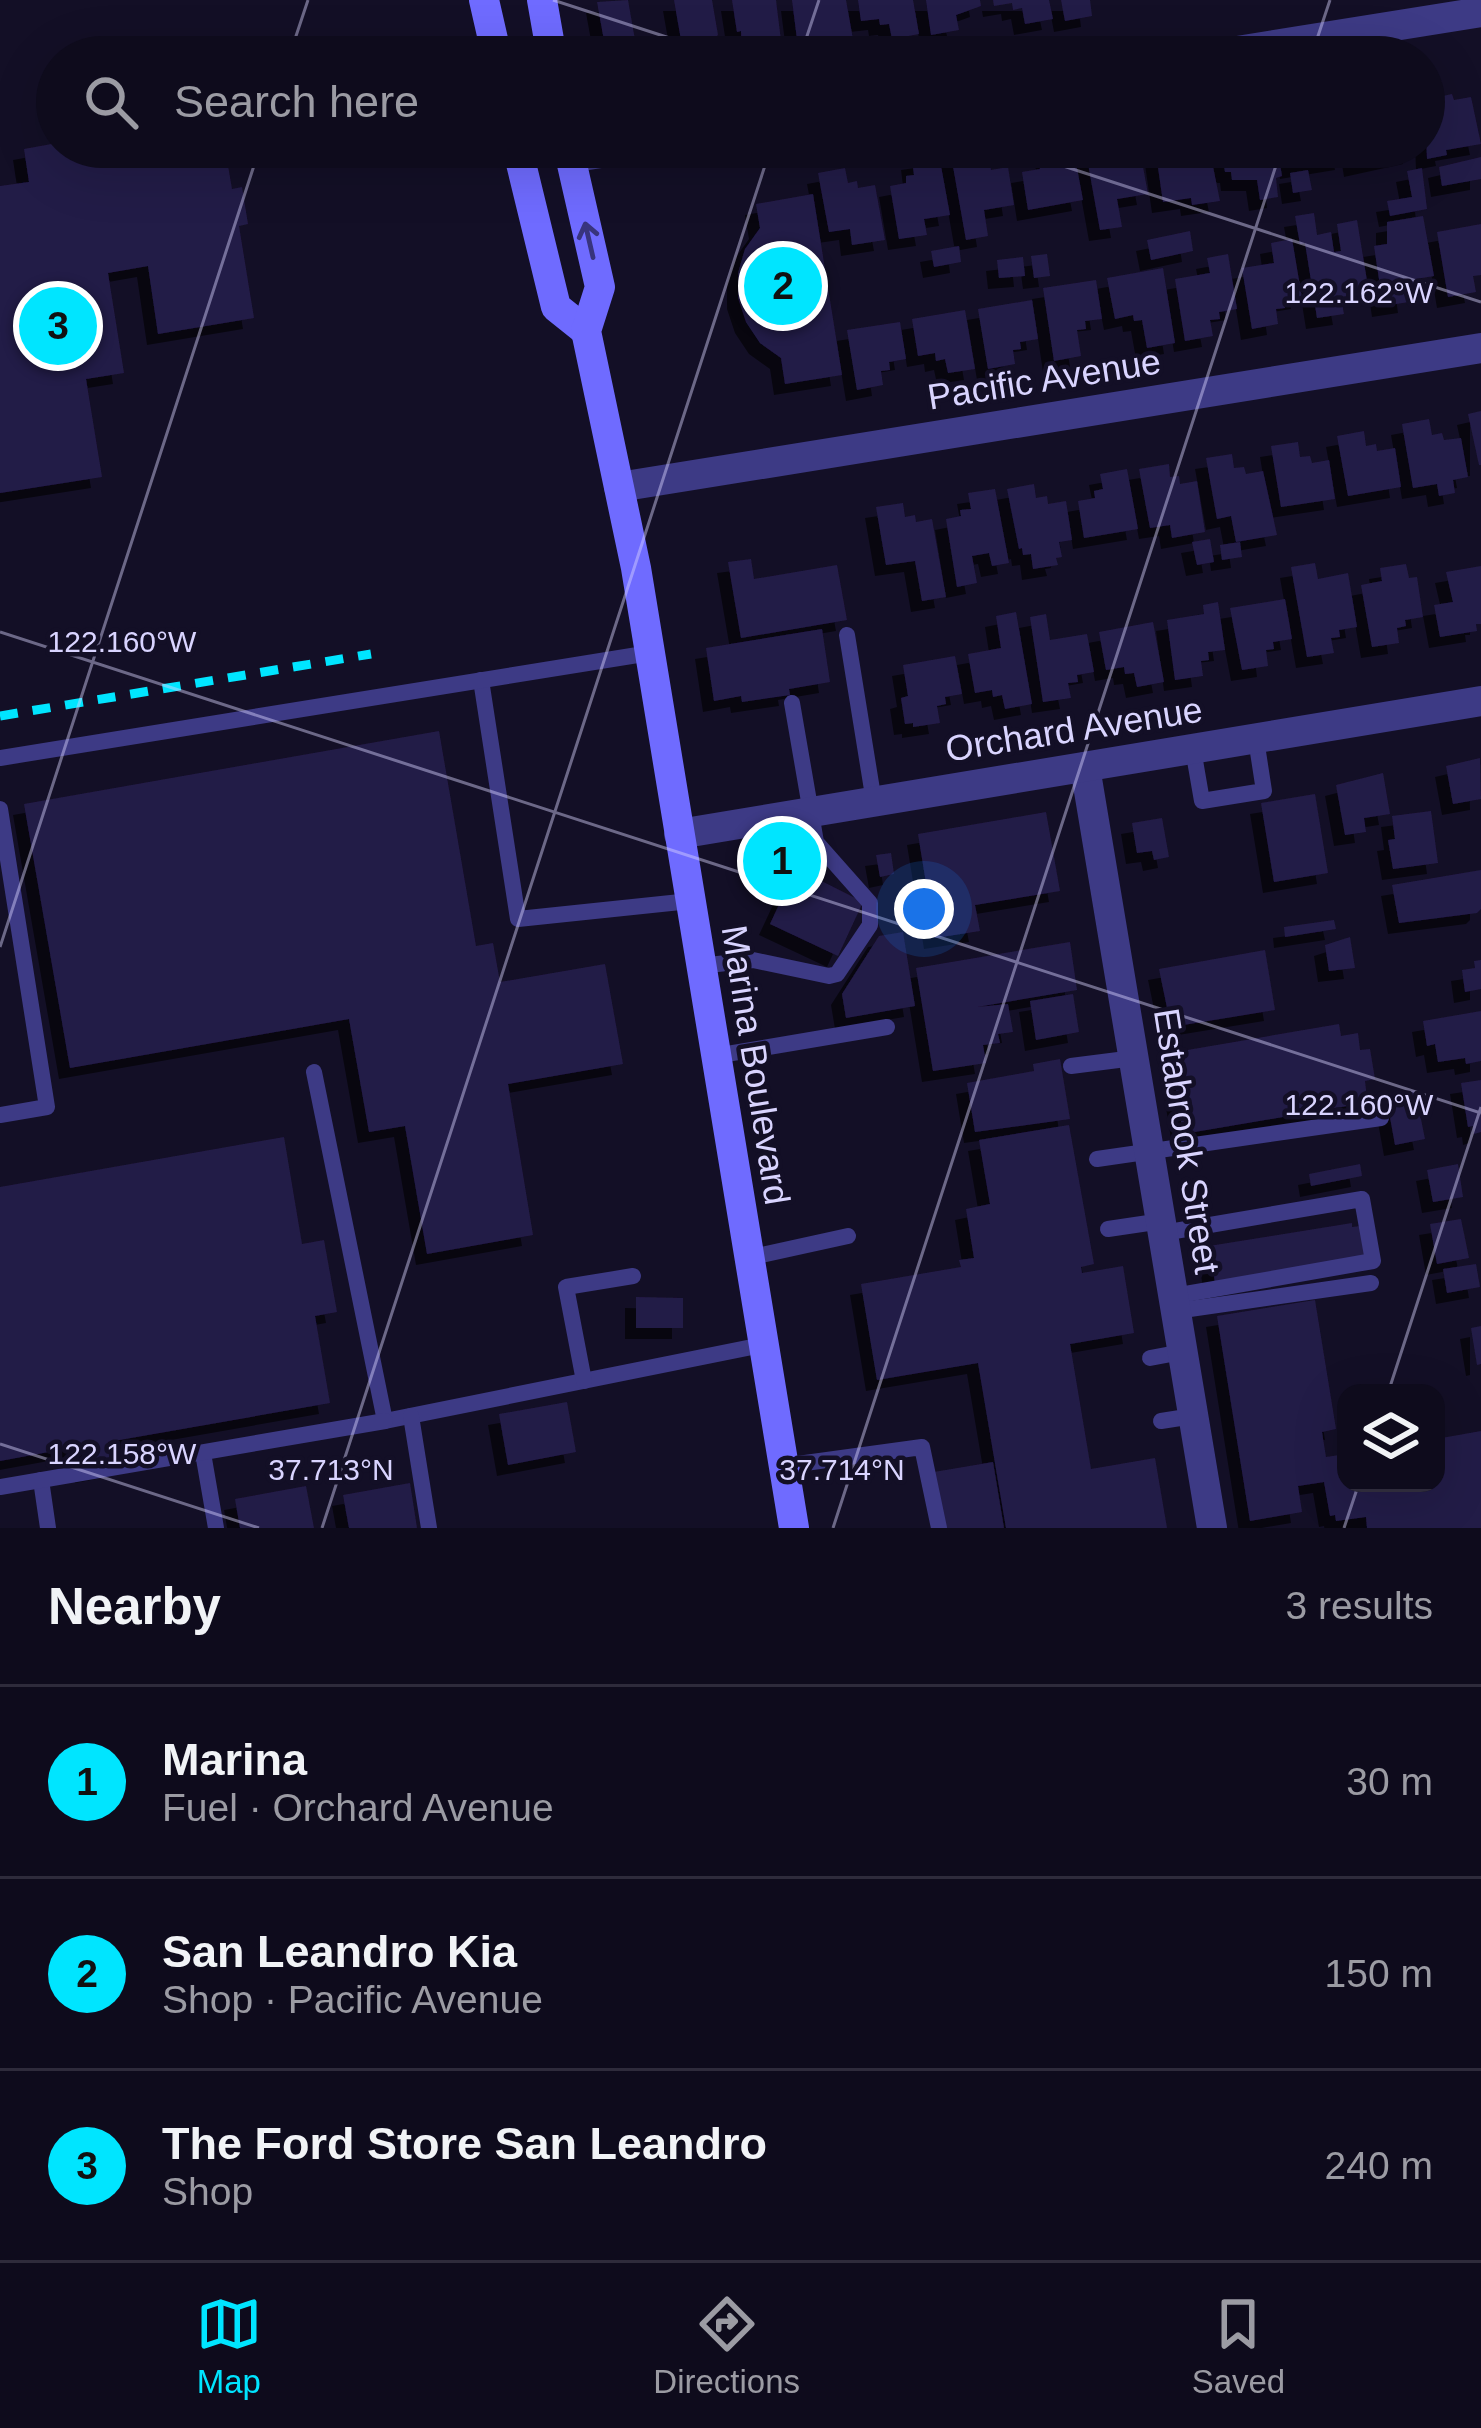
<!DOCTYPE html>
<meta charset="utf-8">
<style>
:root{--surface:#0e0b1c;--page:#1c1929;--text:#f1f3f6;--muted:#9b9ba3;--line:#2e2b3b;--accent:#00e5ff}
body{margin:0;font-family:Helvetica,sans-serif;background:var(--page);color:var(--text)}
.controls{position:absolute;right:36px;bottom:36px;display:grid;overflow:hidden;border-radius:24px;box-shadow:0 12px 48px #0002}
.controls button{width:108px;height:108px;display:grid;place-items:center;padding:0;border:0;border-bottom:3px solid var(--line);background:var(--surface);color:var(--text);font:60px sans-serif}
.you{position:absolute;left:924px;top:909px;width:42px;height:42px;margin:-30px;border:9px solid #fff;border-radius:50%;background:#1a73e8;box-shadow:0 0 0 18px #1a73e833}
.badge{display:grid;place-items:center;width:78px;height:78px;border-radius:50%;background:var(--accent);color:#111;font-size:39px;font-weight:700}
.pin{position:absolute;translate:-50% -50%;border:6px solid #fff;box-shadow:0 3px 12px #0006}
.list{margin:0;padding:0;list-style:none}
h2{display:flex;justify-content:space-between;align-items:center;height:156px;margin:0;padding:0 48px;font-size:51px}
h2 small{font-size:39px;font-weight:400;color:var(--muted)}
.list li{display:grid;grid-template-columns:78px 1fr auto;gap:36px;align-items:center;box-sizing:border-box;height:192px;padding:0 48px;border-top:3px solid var(--line)}
.list b{display:block;font-size:45px;white-space:nowrap}
.list p{margin:0;font-size:39px;white-space:nowrap;color:var(--muted)}
.list em{font-size:39px;font-style:normal;color:var(--muted)}
.icon{flex:none;width:66px;height:66px;fill:none;stroke:currentColor;stroke-width:2;stroke-linecap:round;stroke-linejoin:round}
.map{position:relative;flex:none;width:1481px;height:1528px;overflow:hidden}
.search{position:absolute;background:var(--surface);box-shadow:0 12px 48px #0002;left:36px;right:36px;top:36px;height:132px;display:flex;align-items:center;gap:30px;box-sizing:border-box;padding:0 42px;border-radius:66px;color:var(--muted);font-size:45px}
.sheet{height:732px;background:var(--surface)}
nav{display:flex;justify-content:space-around;align-items:center;box-sizing:border-box;height:168px;border-top:3px solid var(--line);background:var(--surface);font-size:33px;color:var(--muted)}
nav a{display:grid;justify-items:center;gap:6px}
nav .on{color:var(--accent)}
.map>svg:first-child{display:block}
</style>
<div class="map">
<svg width="1481" height="1528" viewBox="0 0 1481 1528">
<defs>
<filter id="shadow"><feDropShadow dx="-11" dy="11" stdDeviation="0" flood-color="#0009"/></filter>
</defs>
<rect width="100%" height="100%" fill="#130f26"/>
<!-- building -->
<g fill="#241b47" filter="url(#shadow)">
<polygon points="628,0 638,57 607,57 597,2"/>
<polygon points="674,0 712,0 718,35 712,40 714,57 684,57"/>
<polygon points="732,0 776,0 783,57 742,57 741,31 737,32"/>
<polygon points="792,0 846,0 854,45 838,48 837,42 825,44 826,50 799,55"/>
<polygon points="858,0 913,0 919,34 892,39 889,24 880,25 879,19 861,21"/>
<polygon points="926,0 980,0 981,6 956,15 959,30 931,35"/>
<polygon points="993,0 1049,0 1053,19 1025,24 1022,8 1013,10 1012,3 994,6"/>
<polygon points="1061,0 1090,0 1092,16 1065,21"/>
<polygon points="1441,80 1443,96 1452,94 1454,100 1471,97 1481,144 1446,150 1447,155 1427,159 1424,83"/>
<polygon points="57,143 57,147 231,147 226,154 232,189 242,187 248,224 239,226 254,318 158,334 148,266 108,273 124,373 86,379 102,477 0,493 0,186 29,182 24,149"/>
<polygon points="1045,147 1073,147 1083,200 1028,210 1022,172 1040,169 1038,162 1047,160"/>
<polygon points="1085,147 1113,147 1114,154 1124,152 1125,159 1141,156 1148,194 1117,199 1122,227 1100,230"/>
<polygon points="1155,147 1209,147 1220,201 1192,205 1191,198 1163,202"/>
<polygon points="1221,147 1277,147 1282,176 1276,178 1278,197 1260,200 1257,180 1232,180 1231,172 1225,172"/>
<polygon points="1288,147 1344,147 1346,159 1291,168"/>
<polygon points="1352,147 1413,147 1414,153 1355,166"/>
<polygon points="978,150 981,165 990,163 991,170 1008,167 1014,205 984,210 988,236 966,240 951,155"/>
<polygon points="939,155 950,215 924,219 927,235 899,239 890,186 906,183 906,176 914,175 912,159"/>
<polygon points="1481,157 1481,179 1442,186 1439,167"/>
<polygon points="845,168 848,183 857,181 858,188 875,185 885,240 852,245 850,229 829,232 818,173"/>
<polygon points="1422,168 1427,209 1390,216 1387,201 1412,197 1407,171"/>
<polygon points="1308,170 1312,190 1293,193 1290,173"/>
<polygon points="813,194 842,375 785,384 781,358 760,343 746,322 738,298 738,273 745,249 760,228 756,204"/>
<polygon points="1314,213 1317,235 1331,232 1334,252 1341,251 1337,224 1357,220 1368,287 1350,290 1351,297 1341,298 1344,314 1317,318 1305,243 1300,244 1295,216"/>
<polygon points="1423,216 1434,276 1416,279 1418,286 1407,287 1409,302 1383,306 1374,246 1387,244 1387,222"/>
<polygon points="1481,224 1481,275 1473,276 1476,292 1448,297 1437,232"/>
<polygon points="1190,231 1193,251 1151,260 1147,240"/>
<polygon points="1292,239 1302,298 1284,301 1285,308 1276,309 1278,324 1252,329 1242,268 1274,263 1271,243"/>
<polygon points="959,246 961,262 934,267 931,251"/>
<polygon points="1047,254 1050,276 1034,278 1031,256"/>
<polygon points="1228,254 1237,309 1219,312 1220,319 1210,320 1213,336 1185,341 1175,279 1210,273 1207,258"/>
<polygon points="1023,257 1025,276 999,278 997,260"/>
<polygon points="1163,268 1175,343 1147,348 1142,320 1134,321 1133,315 1115,319 1107,278"/>
<polygon points="1096,280 1102,319 1085,321 1086,329 1077,330 1081,356 1054,361 1043,288"/>
<polygon points="1032,300 1038,339 1020,342 1021,349 1013,350 1015,364 988,369 978,309"/>
<polygon points="965,310 975,369 948,373 945,359 936,361 935,353 918,356 912,319"/>
<polygon points="900,322 906,359 889,362 890,370 881,371 883,385 857,390 847,330"/>
<polygon points="1481,411 1481,465 1479,465 1468,414"/>
<polygon points="1429,419 1432,435 1442,433 1444,440 1461,438 1468,477 1453,480 1455,493 1439,496 1437,484 1413,488 1402,424"/>
<polygon points="1364,431 1366,446 1376,444 1377,451 1395,448 1401,487 1348,496 1337,436"/>
<polygon points="1298,442 1300,457 1310,456 1312,463 1329,460 1335,499 1281,507 1271,446"/>
<polygon points="1232,454 1234,468 1244,467 1246,474 1263,471 1277,535 1236,542 1231,516 1217,519 1206,458"/>
<polygon points="1169,464 1170,477 1179,476 1180,484 1197,481 1205,532 1172,538 1170,525 1150,528 1139,469"/>
<polygon points="1127,469 1138,529 1084,538 1078,501 1095,498 1094,491 1103,489 1100,474"/>
<polygon points="1034,484 1036,498 1047,496 1048,504 1066,501 1072,540 1059,542 1062,557 1056,558 1058,565 1033,569 1031,554 1023,555 1022,548 1019,549 1007,489"/>
<polygon points="995,489 1009,563 992,566 989,553 972,556 977,583 957,587 946,519 961,516 960,510 971,509 968,493"/>
<polygon points="903,503 905,517 915,515 916,522 932,519 946,597 922,601 915,561 886,565 876,507"/>
<polygon points="1210,539 1214,562 1197,565 1192,542"/>
<polygon points="1240,542 1242,557 1222,560 1220,545"/>
<polygon points="751,559 754,579 837,565 847,620 741,638 728,562"/>
<polygon points="1315,563 1318,579 1348,573 1357,627 1339,630 1340,637 1331,638 1334,653 1307,657 1291,567"/>
<polygon points="1406,564 1409,578 1417,577 1423,617 1405,620 1406,626 1397,628 1399,643 1372,647 1361,585 1382,581 1380,568"/>
<polygon points="1481,566 1481,624 1476,624 1477,631 1440,637 1434,605 1453,602 1446,572"/>
<polygon points="1285,599 1292,639 1273,642 1274,649 1266,650 1268,666 1242,670 1230,608"/>
<polygon points="1218,602 1225,650 1208,652 1209,660 1201,661 1203,676 1175,680 1167,620 1204,614 1203,605"/>
<polygon points="1016,612 1032,704 1005,709 1002,695 993,697 992,690 975,693 968,654 1001,648 996,616"/>
<polygon points="1046,614 1050,640 1087,634 1094,672 1077,675 1078,682 1068,683 1071,698 1043,702 1030,617"/>
<polygon points="1153,622 1164,682 1137,687 1134,673 1125,674 1124,667 1106,670 1099,632"/>
<polygon points="822,629 830,682 789,689 790,695 742,702 741,696 714,701 706,648"/>
<polygon points="955,656 962,694 945,697 946,704 937,706 940,723 913,727 913,723 905,724 901,698 908,696 903,665"/>
<polygon points="439,731 476,946 493,943 500,982 605,964 623,1064 508,1084 533,1235 427,1254 405,1126 369,1132 349,1019 70,1068 24,804"/>
<polygon points="1480,758 1481,799 1453,804 1446,766"/>
<polygon points="1383,773 1390,814 1364,818 1366,832 1345,835 1336,785"/>
<polygon points="1315,794 1328,873 1274,882 1261,803"/>
<polygon points="1431,811 1438,863 1393,869 1388,840 1395,839 1392,816"/>
<polygon points="1046,812 1060,891 975,905 980,931 935,938 918,834"/>
<polygon points="1162,818 1169,857 1154,860 1152,851 1137,853 1132,823"/>
<polygon points="891,853 894,874 880,877 876,855"/>
<polygon points="796,868 863,902 838,956 770,924"/>
<polygon points="1481,870 1481,909 1477,913 1399,923 1392,885"/>
<polygon points="1334,920 1336,929 1285,937 1284,927"/>
<polygon points="903,932 915,1006 846,1018 842,994 879,936"/>
<polygon points="1350,937 1355,968 1329,971 1325,945"/>
<polygon points="1070,942 1077,990 977,1007 1008,1004 1013,1032 998,1034 1000,1043 983,1045 986,1063 933,1071 916,968"/>
<polygon points="1265,950 1275,1010 1171,1027 1159,969"/>
<polygon points="1481,960 1481,989 1465,992 1462,970 1475,968 1474,961"/>
<polygon points="1073,994 1079,1032 1036,1040 1030,1001"/>
<polygon points="1481,1011 1481,1061 1466,1064 1465,1058 1438,1062 1435,1044 1427,1046 1423,1021"/>
<polygon points="1339,1024 1341,1036 1358,1033 1360,1050 1370,1049 1375,1079 1365,1081 1367,1098 1353,1101 1353,1105 1183,1134 1170,1053"/>
<polygon points="1060,1059 1070,1119 975,1132 967,1083 1034,1071 1033,1064"/>
<polygon points="1481,1080 1481,1132 1474,1134 1473,1126 1468,1127 1461,1083"/>
<polygon points="1415,1090 1425,1139 1395,1145 1386,1095"/>
<polygon points="1069,1125 1094,1264 1081,1267 1082,1273 1123,1266 1134,1333 1070,1344 1091,1469 1155,1458 1167,1528 1006,1528 978,1363 877,1380 861,1284 961,1267 959,1260 974,1258 966,1209 990,1204 979,1140"/>
<polygon points="284,1137 302,1244 324,1240 337,1312 315,1316 330,1403 108,1442 113,1467 86,1472 81,1446 0,1461 0,1187"/>
<polygon points="1360,1164 1362,1176 1311,1186 1309,1174"/>
<polygon points="1458,1164 1463,1197 1433,1202 1427,1170"/>
<polygon points="1461,1219 1469,1258 1437,1264 1430,1224"/>
<polygon points="1352,1223 1352,1227 1361,1226 1367,1256 1215,1283 1209,1246"/>
<polygon points="1476,1264 1480,1287 1447,1293 1443,1269"/>
<polygon points="636,1297 683,1298 683,1328 636,1328"/>
<polygon points="1315,1300 1336,1429 1322,1432 1326,1457 1346,1454 1346,1483 1436,1483 1436,1439 1481,1431 1481,1528 1367,1528 1366,1517 1336,1521 1335,1515 1330,1516 1324,1482 1298,1486 1302,1512 1250,1521 1217,1316"/>
<polygon points="1481,1326 1481,1364 1477,1365 1471,1328"/>
<polygon points="567,1402 576,1452 508,1465 499,1414"/>
<polygon points="993,1462 1004,1528 944,1528 934,1472"/>
<polygon points="410,1483 417,1528 349,1528 343,1495"/>
<polygon points="306,1486 314,1528 240,1528 235,1499"/>
</g>
<g fill="none" stroke-linecap="round" stroke-linejoin="round">
<!-- service -->
<g stroke="#3d3a85" stroke-width="16">
<polyline points="847,635 874,802"/>
<polyline points="481,680 518,919 690,901"/>
<polyline points="1193,749 1202,801 1264,791 1256,739"/>
<polyline points="0,758 650,653"/>
<polyline points="0,809 47,1107 0,1115"/>
<polyline points="700,966 753,960 829,976 837,974 870,925 870,903 816,842 792,703"/>
<polyline points="715,1056 887,1027"/>
<polyline points="1071,1066 1134,1058"/>
<polyline points="314,1072 385,1421 762,1345"/>
<polyline points="1097,1159 1381,1118"/>
<polyline points="1108,1229 1162,1221"/>
<polyline points="1163,1233 1362,1199 1373,1261 1174,1296"/>
<polyline points="748,1258 848,1236"/>
<polyline points="1176,1311 1371,1283"/>
<polyline points="1150,1358 1182,1352"/>
<polyline points="584,1381 566,1287 633,1276"/>
<polyline points="411,1416 429,1528"/>
<polyline points="1161,1421 1193,1416"/>
<polyline points="203,1453 216,1528"/>
<polyline points="783,1466 922,1447 939,1528"/>
<polyline points="41,1480 48,1528"/>
<polyline points="0,1487 385,1421"/>
</g>
<!-- minor -->
<g stroke="#3d3a85" stroke-width="30">
<polyline points="1200,57 1481,12"/>
<polyline points="570,158 638,147"/>
<polyline points="619,487 1481,348"/>
<polyline points="1085,767 1212,1528"/>
<polyline points="679,834 1481,701"/>
</g>
<!-- secondary -->
<g stroke="#6f6bff" stroke-width="30">
<polyline points="484,0 497,57"/>
<polyline points="542,0 552,57"/>
<polyline points="517,147 556,307 586,331"/>
<polyline points="568,147 600,287 586,331 636,568 794,1528"/>
</g>
<!-- rail -->
<polyline stroke="#00e5ff" stroke-width="9" stroke-dasharray="18 15" stroke-linecap="butt" points="0,716 371,654"/>
</g>
<!-- one-way arrows -->
<defs><path id="oneway-shaft" d="M-6 0H5M1.5-3L5.5 0L1.5 3" fill="none" stroke-width="1.6" stroke-linecap="round" stroke-linejoin="round" transform="scale(3)"/></defs>
<use stroke="#38347d" href="#oneway-shaft" transform="translate(589 240) rotate(-103)"/>
<!-- ticks -->
<path fill="none" stroke="#d9d4ff" stroke-width="3" stroke-opacity="0.45" d="M553,0L728,57M289,57L308,0M800,57L819,0M1311,57L1330,0M1005,147L1481,302M0,632L1481,1113M0,947L260,147M1388,1393L1481,1107M0,1444L259,1528M322,1528L771,147M833,1528L1282,147M1344,1528L1359,1483"/>
<g text-anchor="middle" dominant-baseline="central" stroke-width="9" stroke-linejoin="round" paint-order="stroke">
<!-- street labels -->
<g font-size="36" fill="#d9d4ff" stroke="#130f26">
<text transform="translate(1044 379) rotate(-9)">Pacific Avenue</text>
<text transform="translate(1074 729) rotate(-9)">Orchard Avenue</text>
<text transform="translate(756 1065) rotate(81)">Marina Boulevard</text>
<text transform="translate(1187 1141) rotate(81)">Estabrook Street</text>
</g>
</g>
<g font-size="30" text-anchor="middle" fill="#d9d4ff" stroke="#130f26" stroke-width="9" stroke-linejoin="round" paint-order="stroke">
<text x="1359" y="303">122.162°W</text>
<text x="122" y="652">122.160°W</text>
<text x="1359" y="1115">122.160°W</text>
<text x="122" y="1464">122.158°W</text>
<text x="331" y="1480">37.713°N</text>
<text x="842" y="1480">37.714°N</text>
</g>
</svg>
<div class="controls">
<button><svg class="icon" aria-label="layers" viewBox="0 0 24 24"><path d="M12 4l9 5-9 5-9-5zM3 14l9 5 9-5"/></svg></button>
</div>
<div class="you"></div>
<div class="pin badge" style="left:782px;top:861px">1</div>
<div class="pin badge" style="left:783px;top:286px">2</div>
<div class="pin badge" style="left:58px;top:326px">3</div>
<div class="search"><svg class="icon" aria-label="search" viewBox="0 0 24 24"><circle cx="10" cy="10" r="6"/><path d="M15 15l6 6"/></svg>Search here</div>
</div>
<section class="sheet">
<h2>Nearby<small>3 results</small></h2>
<ul class="list">
<li><span class="badge">1</span><div><b>Marina</b><p>Fuel · Orchard Avenue</p></div><em>30 m</em></li>
<li><span class="badge">2</span><div><b>San Leandro Kia</b><p>Shop · Pacific Avenue</p></div><em>150 m</em></li>
<li><span class="badge">3</span><div><b>The Ford Store San Leandro</b><p>Shop</p></div><em>240 m</em></li>
</ul>
</section>
<nav>
<a class="on"><svg class="icon" aria-label="map" viewBox="0 0 24 24"><path d="M3 6l6-2 6 2 6-2v14l-6 2-6-2-6 2zM9 4v14M15 6v14"/></svg>Map</a>
<a><svg class="icon" aria-label="directions" viewBox="0 0 24 24"><path d="M12 3l9 9-9 9-9-9zM9 14v-3h6M13 9l2 2-2 2"/></svg>Directions</a>
<a><svg class="icon" aria-label="saved" viewBox="0 0 24 24"><path d="M7 4h10v16l-5-4-5 4z"/></svg>Saved</a>
</nav>
